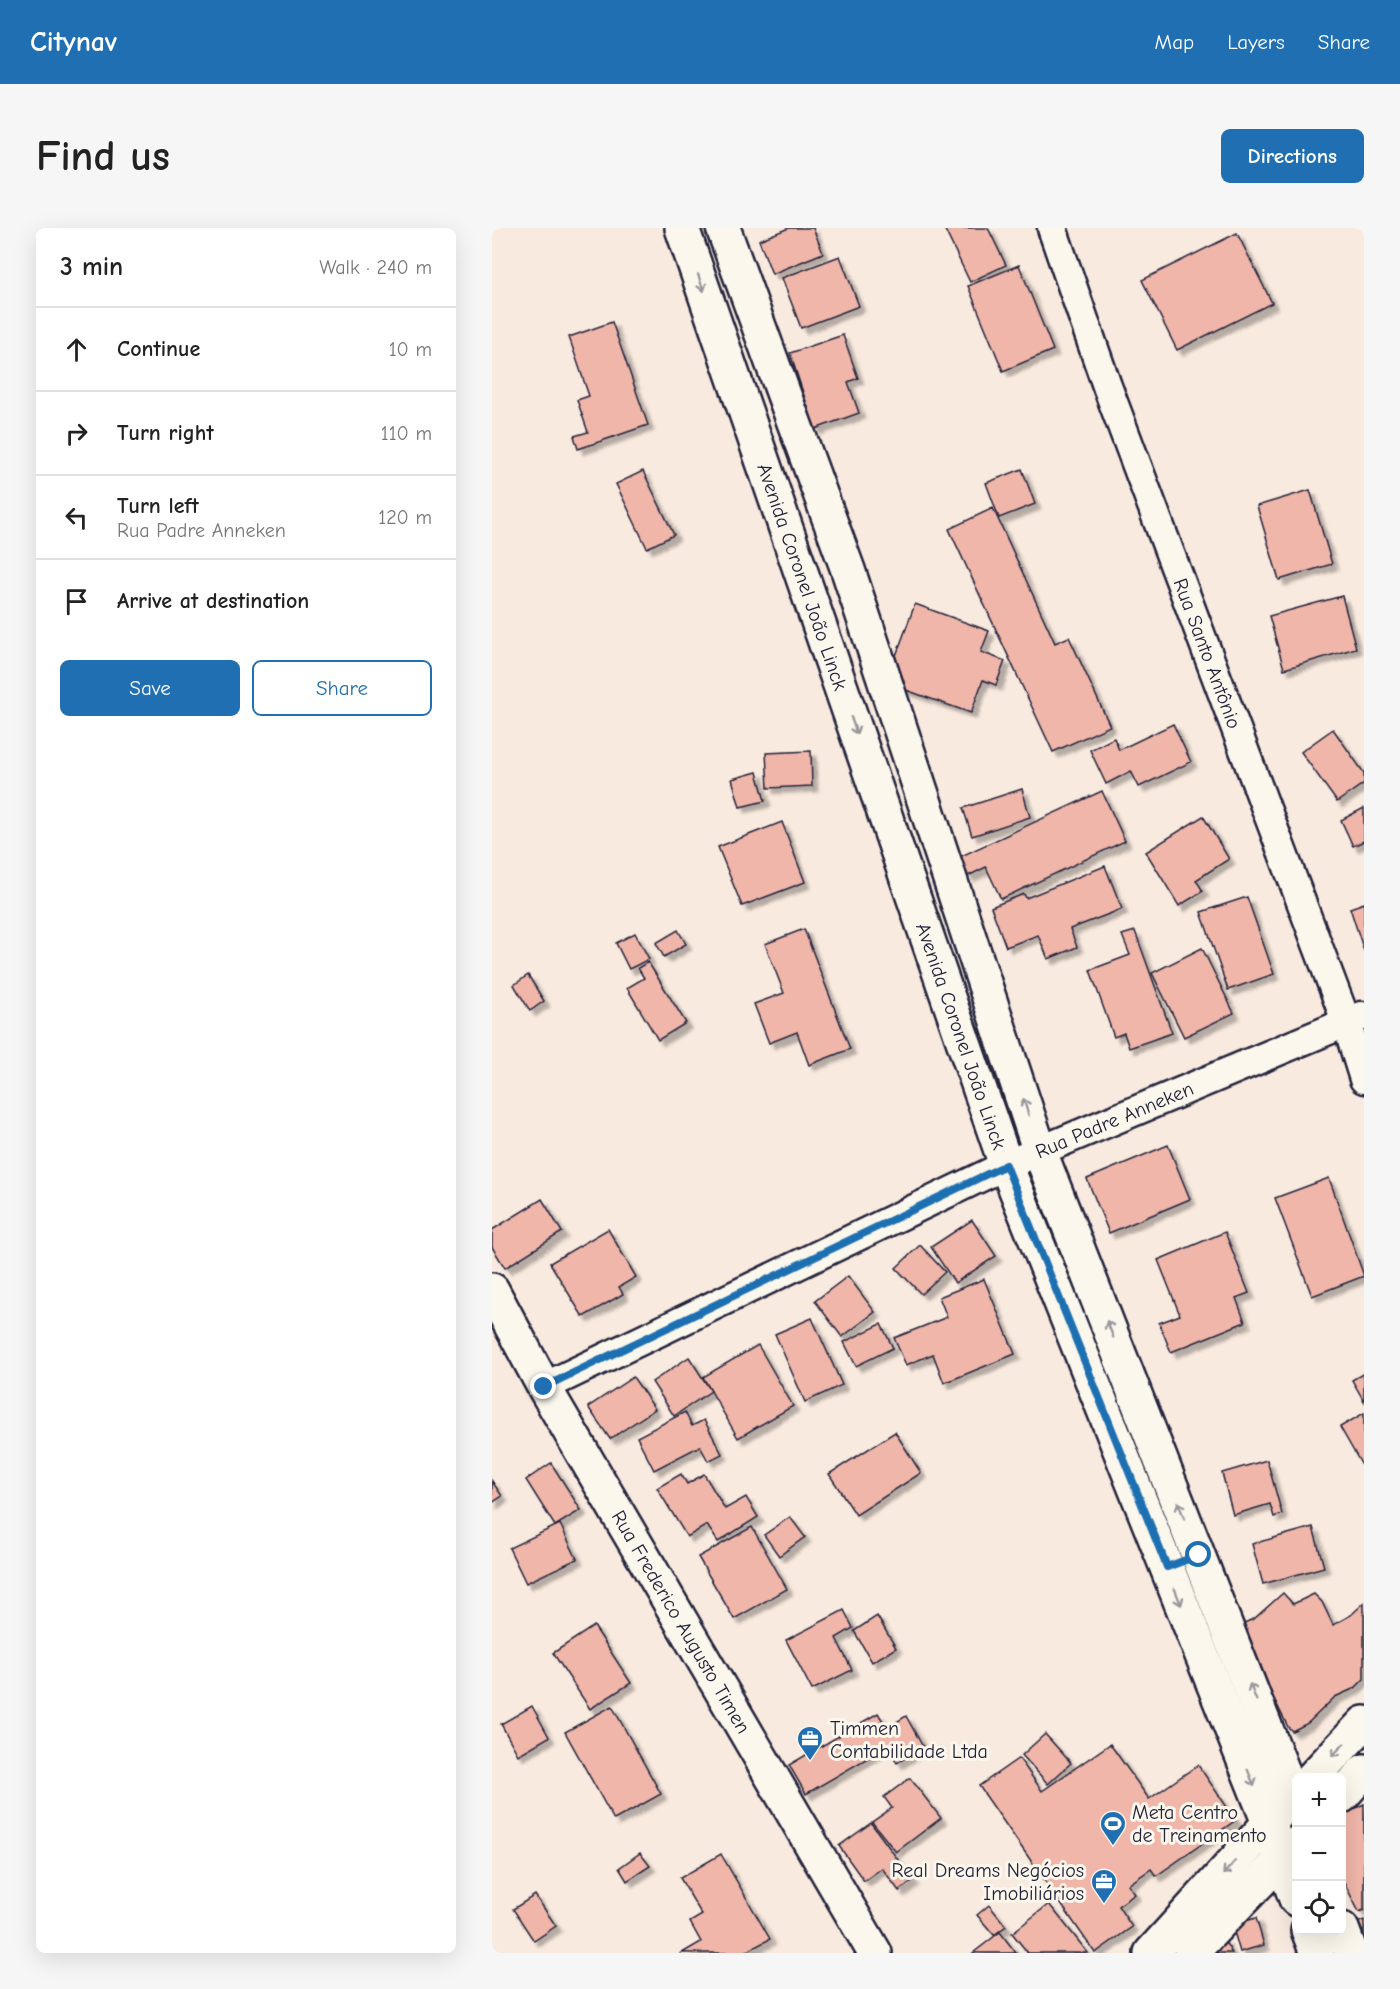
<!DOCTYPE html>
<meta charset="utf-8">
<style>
:root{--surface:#fff;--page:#f6f6f6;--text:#222;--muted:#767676;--line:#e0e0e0;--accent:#1f6fb2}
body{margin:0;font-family:"Comic Neue",sans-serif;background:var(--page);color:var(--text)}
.controls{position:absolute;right:18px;bottom:18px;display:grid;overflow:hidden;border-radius:9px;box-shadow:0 6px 24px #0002}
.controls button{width:54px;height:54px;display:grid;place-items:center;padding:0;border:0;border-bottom:2px solid var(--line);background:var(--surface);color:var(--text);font:30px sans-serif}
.stop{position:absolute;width:18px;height:18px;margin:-14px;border:4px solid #1f6fb2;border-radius:50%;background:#fff}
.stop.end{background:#1f6fb2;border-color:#fff;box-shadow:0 2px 6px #0008}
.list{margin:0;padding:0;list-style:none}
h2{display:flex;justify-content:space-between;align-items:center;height:78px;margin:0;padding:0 24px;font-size:26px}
h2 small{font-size:20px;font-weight:400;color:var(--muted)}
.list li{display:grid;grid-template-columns:39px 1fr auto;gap:18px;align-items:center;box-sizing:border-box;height:84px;padding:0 24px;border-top:2px solid var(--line)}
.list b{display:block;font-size:22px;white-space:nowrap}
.list p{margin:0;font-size:20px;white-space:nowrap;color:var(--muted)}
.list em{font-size:20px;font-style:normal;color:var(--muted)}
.actions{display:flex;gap:12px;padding:18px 24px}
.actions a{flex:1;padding:14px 0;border:2px solid var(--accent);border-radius:9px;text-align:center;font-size:21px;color:var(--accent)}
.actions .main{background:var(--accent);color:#fff}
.icon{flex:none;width:33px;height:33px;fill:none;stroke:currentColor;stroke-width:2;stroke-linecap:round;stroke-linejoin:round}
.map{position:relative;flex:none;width:872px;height:1725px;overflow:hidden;border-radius:9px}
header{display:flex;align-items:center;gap:36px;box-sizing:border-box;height:84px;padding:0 30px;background:var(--accent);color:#fff}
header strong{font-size:28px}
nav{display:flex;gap:33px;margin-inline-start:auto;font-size:21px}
.intro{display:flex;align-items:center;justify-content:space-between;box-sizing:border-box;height:144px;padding:0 36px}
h1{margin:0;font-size:42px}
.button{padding:15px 27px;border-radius:9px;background:var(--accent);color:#fff;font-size:21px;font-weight:700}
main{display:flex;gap:36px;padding:0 36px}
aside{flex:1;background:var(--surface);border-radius:9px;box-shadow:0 6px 24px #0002}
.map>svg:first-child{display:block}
</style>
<header>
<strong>Citynav</strong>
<nav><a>Map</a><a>Layers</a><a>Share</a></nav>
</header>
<div class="intro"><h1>Find us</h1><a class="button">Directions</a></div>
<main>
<aside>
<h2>3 min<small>Walk · 240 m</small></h2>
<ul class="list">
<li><svg class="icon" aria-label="ahead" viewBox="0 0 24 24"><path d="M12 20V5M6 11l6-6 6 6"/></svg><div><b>Continue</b></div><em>10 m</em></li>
<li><svg class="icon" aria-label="right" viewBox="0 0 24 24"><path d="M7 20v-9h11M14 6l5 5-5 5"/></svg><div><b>Turn right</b></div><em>110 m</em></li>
<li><svg class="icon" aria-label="left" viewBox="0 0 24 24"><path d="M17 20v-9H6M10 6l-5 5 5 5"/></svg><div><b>Turn left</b><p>Rua Padre Anneken</p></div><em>120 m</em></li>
<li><svg class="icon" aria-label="arrive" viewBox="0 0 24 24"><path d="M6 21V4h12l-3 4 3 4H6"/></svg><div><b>Arrive at destination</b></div></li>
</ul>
<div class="actions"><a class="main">Save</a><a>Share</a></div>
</aside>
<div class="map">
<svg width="872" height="1725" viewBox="0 0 872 1725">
<defs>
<filter id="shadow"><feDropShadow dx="5.5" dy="5.5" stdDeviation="1.5" flood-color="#0004"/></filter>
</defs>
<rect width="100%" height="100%" fill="#f9eadf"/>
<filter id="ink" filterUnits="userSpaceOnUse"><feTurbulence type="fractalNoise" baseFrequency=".0167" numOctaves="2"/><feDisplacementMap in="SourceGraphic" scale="12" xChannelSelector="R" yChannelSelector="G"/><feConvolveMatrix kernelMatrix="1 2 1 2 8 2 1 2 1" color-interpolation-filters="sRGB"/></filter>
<g filter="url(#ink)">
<!-- building -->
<g fill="#f0b6a9" stroke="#22223b" stroke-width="1.5" filter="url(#shadow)">
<polygon points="297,0 321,0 331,25 280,46 267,12"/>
<polygon points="452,0 496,0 514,37 478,54"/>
<polygon points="745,5 780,75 685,122 650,52"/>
<polygon points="348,28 367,78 309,100 290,50"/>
<polygon points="527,37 561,122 511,143 476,58"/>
<polygon points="120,94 156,197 86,221 82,208 96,204 85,172 97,168 77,109"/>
<polygon points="351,107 366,150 356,154 367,185 323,201 298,125"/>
<polygon points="530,241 543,276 507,290 494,255"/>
<polygon points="151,243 182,307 155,320 124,256"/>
<polygon points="818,262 840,336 787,352 765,278"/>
<polygon points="501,280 563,415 577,409 618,498 561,524 457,301"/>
<polygon points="850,368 864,420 792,441 777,388"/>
<polygon points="423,376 497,403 489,424 513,433 504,457 491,452 479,485 394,455"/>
<polygon points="681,496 699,534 647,559 639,543 614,556 598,522 622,510 627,522"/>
<polygon points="841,501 872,545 872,555 845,574 809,524"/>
<polygon points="319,523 320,558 276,560 274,525"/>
<polygon points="265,544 273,573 248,579 240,551"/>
<polygon points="530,561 538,589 480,608 471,580"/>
<polygon points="610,563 633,613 509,671 494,639 476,648 467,629"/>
<polygon points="872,580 872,613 861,618 849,592"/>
<polygon points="711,588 737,631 704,652 711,663 687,678 654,624"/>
<polygon points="290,594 313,654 250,678 226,619"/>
<polygon points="613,638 630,681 578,701 585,719 556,731 546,707 514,719 499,679 532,666 534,670"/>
<polygon points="755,669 782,746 736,762 709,684"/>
<polygon points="872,675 872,723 858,680"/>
<polygon points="312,701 358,821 317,837 305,804 277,815 262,776 292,765 273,716"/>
<polygon points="186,702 194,716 172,729 164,715"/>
<polygon points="643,703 680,805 637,820 632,805 622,809 598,742 638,727 630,707"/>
<polygon points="143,705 157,731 137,741 124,715"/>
<polygon points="710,720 742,785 692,809 660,745"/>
<polygon points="156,734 194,795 166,812 135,760 152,750 146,740"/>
<polygon points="36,747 52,773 38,783 22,757"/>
<polygon points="676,917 698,971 617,1005 595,951"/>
<polygon points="837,950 872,1048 820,1068 783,970"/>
<polygon points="50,971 70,1004 13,1040 0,1019 0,1002"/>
<polygon points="480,992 504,1028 463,1055 439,1019"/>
<polygon points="116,1001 144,1049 127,1059 131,1066 91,1089 58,1035"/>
<polygon points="733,1004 757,1065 744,1070 753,1094 679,1124 667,1095 688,1087 666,1032"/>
<polygon points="428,1017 453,1044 429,1066 404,1040"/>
<polygon points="356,1048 383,1084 350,1109 323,1073"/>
<polygon points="492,1051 523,1126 452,1155 441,1126 414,1137 402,1110 455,1089 447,1069"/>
<polygon points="320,1090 350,1157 313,1174 283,1106"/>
<polygon points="389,1096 401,1120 364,1138 352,1114"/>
<polygon points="266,1117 301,1178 246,1210 211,1149"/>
<polygon points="197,1129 219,1163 182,1188 160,1154"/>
<polygon points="872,1145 872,1173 860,1152"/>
<polygon points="141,1149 163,1181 118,1211 96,1179"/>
<polygon points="193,1184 200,1198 212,1192 230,1226 216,1233 208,1218 162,1242 145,1209"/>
<polygon points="872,1185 872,1241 848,1199"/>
<polygon points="403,1204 429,1245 364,1287 337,1246"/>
<polygon points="775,1232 790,1286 782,1289 778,1276 741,1287 730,1245"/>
<polygon points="59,1235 89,1282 63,1298 34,1252"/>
<polygon points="189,1246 195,1256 212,1246 233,1281 254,1269 266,1289 226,1314 215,1297 195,1309 165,1260"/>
<polygon points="0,1253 10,1268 0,1275"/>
<polygon points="298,1289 313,1309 287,1328 272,1307"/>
<polygon points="68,1296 85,1331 34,1355 17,1320"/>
<polygon points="260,1299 295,1361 242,1391 206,1329"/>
<polygon points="821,1299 832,1339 771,1356 760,1316"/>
<polygon points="791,1365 801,1376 822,1366 830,1374 841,1397 859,1387 872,1375 872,1451 863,1460 843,1469 816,1495 800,1503 796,1499 746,1398 763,1390"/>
<polygon points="352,1382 361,1400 344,1410 360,1442 320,1462 294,1412"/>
<polygon points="385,1388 404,1420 380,1434 362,1403"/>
<polygon points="102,1398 139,1455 98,1481 61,1425"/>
<polygon points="40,1478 57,1509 26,1527 9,1496"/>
<polygon points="120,1478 169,1566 122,1592 73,1504"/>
<polygon points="386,1485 395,1500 414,1488 431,1519 405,1535 396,1518 314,1566 297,1537"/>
<polygon points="553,1506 579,1535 556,1556 530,1527"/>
<polygon points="618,1516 657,1571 706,1537 744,1592 664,1648 659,1641 636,1657 643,1666 626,1678 640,1699 603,1725 487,1558 527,1530 550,1563"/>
<polygon points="418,1550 449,1590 404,1624 380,1594 400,1580 392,1569"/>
<polygon points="872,1576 872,1682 867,1684 850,1650 850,1587"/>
<polygon points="379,1595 421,1652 407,1663 390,1640 372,1653 347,1618"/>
<polygon points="148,1625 158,1638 135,1653 127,1640"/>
<polygon points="229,1626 278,1711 252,1725 190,1725 209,1714 198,1694 210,1687 188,1650"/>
<polygon points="43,1667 64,1698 42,1713 21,1681"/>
<polygon points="557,1676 596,1725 536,1725 520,1705"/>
<polygon points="497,1677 514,1698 502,1707 485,1687"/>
<polygon points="764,1690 772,1717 748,1724 740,1697"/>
<polygon points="872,1692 872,1721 862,1696"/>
<polygon points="508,1704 524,1725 481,1725"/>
<polygon points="732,1712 740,1725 712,1725"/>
</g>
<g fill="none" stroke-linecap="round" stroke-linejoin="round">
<defs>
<g id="street">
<path id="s1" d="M560,0L615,158L854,793L872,851"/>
<path id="s2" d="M52,1159L514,937L870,788"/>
</g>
<g id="secondary">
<path id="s3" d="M190,0L514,937L777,1595L804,1671"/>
<polyline points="231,0 356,342 548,924 804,1577"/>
<path id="s4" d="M0,1062L52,1159L383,1725"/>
<polyline points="820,1550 872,1495"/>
<polyline points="850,1568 872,1543"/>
<polyline points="850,1701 859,1725"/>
<polyline points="816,1702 825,1725"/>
<polyline points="659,1725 789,1582"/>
<polyline points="699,1725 804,1616"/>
</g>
</defs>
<!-- street casing -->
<use href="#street" stroke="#22223b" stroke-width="33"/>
<!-- secondary casing -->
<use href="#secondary" stroke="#22223b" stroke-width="38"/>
<!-- street -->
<use href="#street" stroke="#fbf7ec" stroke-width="28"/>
<!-- secondary -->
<use href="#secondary" stroke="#fbf7ec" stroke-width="33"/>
</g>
<!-- one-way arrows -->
<defs><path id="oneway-shaft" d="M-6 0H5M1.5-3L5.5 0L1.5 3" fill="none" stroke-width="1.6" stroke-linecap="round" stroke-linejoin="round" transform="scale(1.5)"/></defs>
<g stroke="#99979c">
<use href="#oneway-shaft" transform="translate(209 55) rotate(71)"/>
<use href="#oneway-shaft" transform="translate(362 498) rotate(71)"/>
<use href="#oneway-shaft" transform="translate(534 879) rotate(-108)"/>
<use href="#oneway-shaft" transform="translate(618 1101) rotate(-111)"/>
<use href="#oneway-shaft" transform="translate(689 1282) rotate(-111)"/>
<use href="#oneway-shaft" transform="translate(686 1369) rotate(68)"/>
<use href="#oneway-shaft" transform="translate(761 1464) rotate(-112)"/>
<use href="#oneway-shaft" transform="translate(846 1522) rotate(134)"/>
<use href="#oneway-shaft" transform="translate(759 1550) rotate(68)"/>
<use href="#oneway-shaft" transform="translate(737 1640) rotate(132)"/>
</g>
</g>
<g fill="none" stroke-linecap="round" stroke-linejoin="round" filter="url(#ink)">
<!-- route -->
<polyline stroke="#1f6fb2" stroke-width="8" points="52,1159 514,937 675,1339 707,1327"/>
</g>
<!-- icons -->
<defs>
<symbol id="office-pin" viewBox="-11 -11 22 30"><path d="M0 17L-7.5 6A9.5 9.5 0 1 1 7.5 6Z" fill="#1f6fb2" stroke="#fbf7ec"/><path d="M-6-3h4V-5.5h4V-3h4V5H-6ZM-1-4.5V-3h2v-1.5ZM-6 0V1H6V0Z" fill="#fff"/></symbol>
<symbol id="stadium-pin" viewBox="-11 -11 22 30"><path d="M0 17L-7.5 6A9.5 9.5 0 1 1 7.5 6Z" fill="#1f6fb2" stroke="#fbf7ec"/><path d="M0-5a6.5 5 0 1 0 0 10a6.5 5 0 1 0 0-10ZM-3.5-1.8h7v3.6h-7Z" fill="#fff"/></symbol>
</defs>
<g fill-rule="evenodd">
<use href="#office-pin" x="303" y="1496" width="30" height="40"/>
<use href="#stadium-pin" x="606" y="1581" width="30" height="40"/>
<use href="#office-pin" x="597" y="1639" width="30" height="40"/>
</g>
<g text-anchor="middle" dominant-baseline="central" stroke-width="6" stroke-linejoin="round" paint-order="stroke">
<!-- street labels -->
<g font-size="20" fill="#22223b" stroke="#fbf7ec">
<text stroke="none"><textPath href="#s3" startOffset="369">Avenida Coronel João Linck</textPath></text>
<text stroke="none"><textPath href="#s1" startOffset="453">Rua Santo Antônio</textPath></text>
<text stroke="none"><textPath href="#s3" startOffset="855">Avenida Coronel João Linck</textPath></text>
<text stroke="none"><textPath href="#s2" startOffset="630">Rua Padre Anneken</textPath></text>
<text stroke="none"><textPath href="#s4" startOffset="382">Rua Frederico Augusto Timen</textPath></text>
</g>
<!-- poi labels -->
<g font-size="20" fill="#22223b" stroke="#fbf7ec" text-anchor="start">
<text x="338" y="1500">Timmen<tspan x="338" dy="23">Contabilidade Ltda</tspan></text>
<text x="640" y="1584">Meta Centro<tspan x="640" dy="23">de Treinamento</tspan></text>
<text x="592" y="1642" text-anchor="end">Real Dreams Negócios<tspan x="592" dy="23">Imobiliários</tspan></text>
</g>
</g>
</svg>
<div class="controls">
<button>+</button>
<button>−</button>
<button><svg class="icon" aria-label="locate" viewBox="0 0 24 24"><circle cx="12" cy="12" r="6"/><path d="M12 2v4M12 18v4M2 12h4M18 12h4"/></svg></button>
</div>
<div class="stop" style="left:707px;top:1327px"></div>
<div class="stop end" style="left:52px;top:1159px"></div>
</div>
</main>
